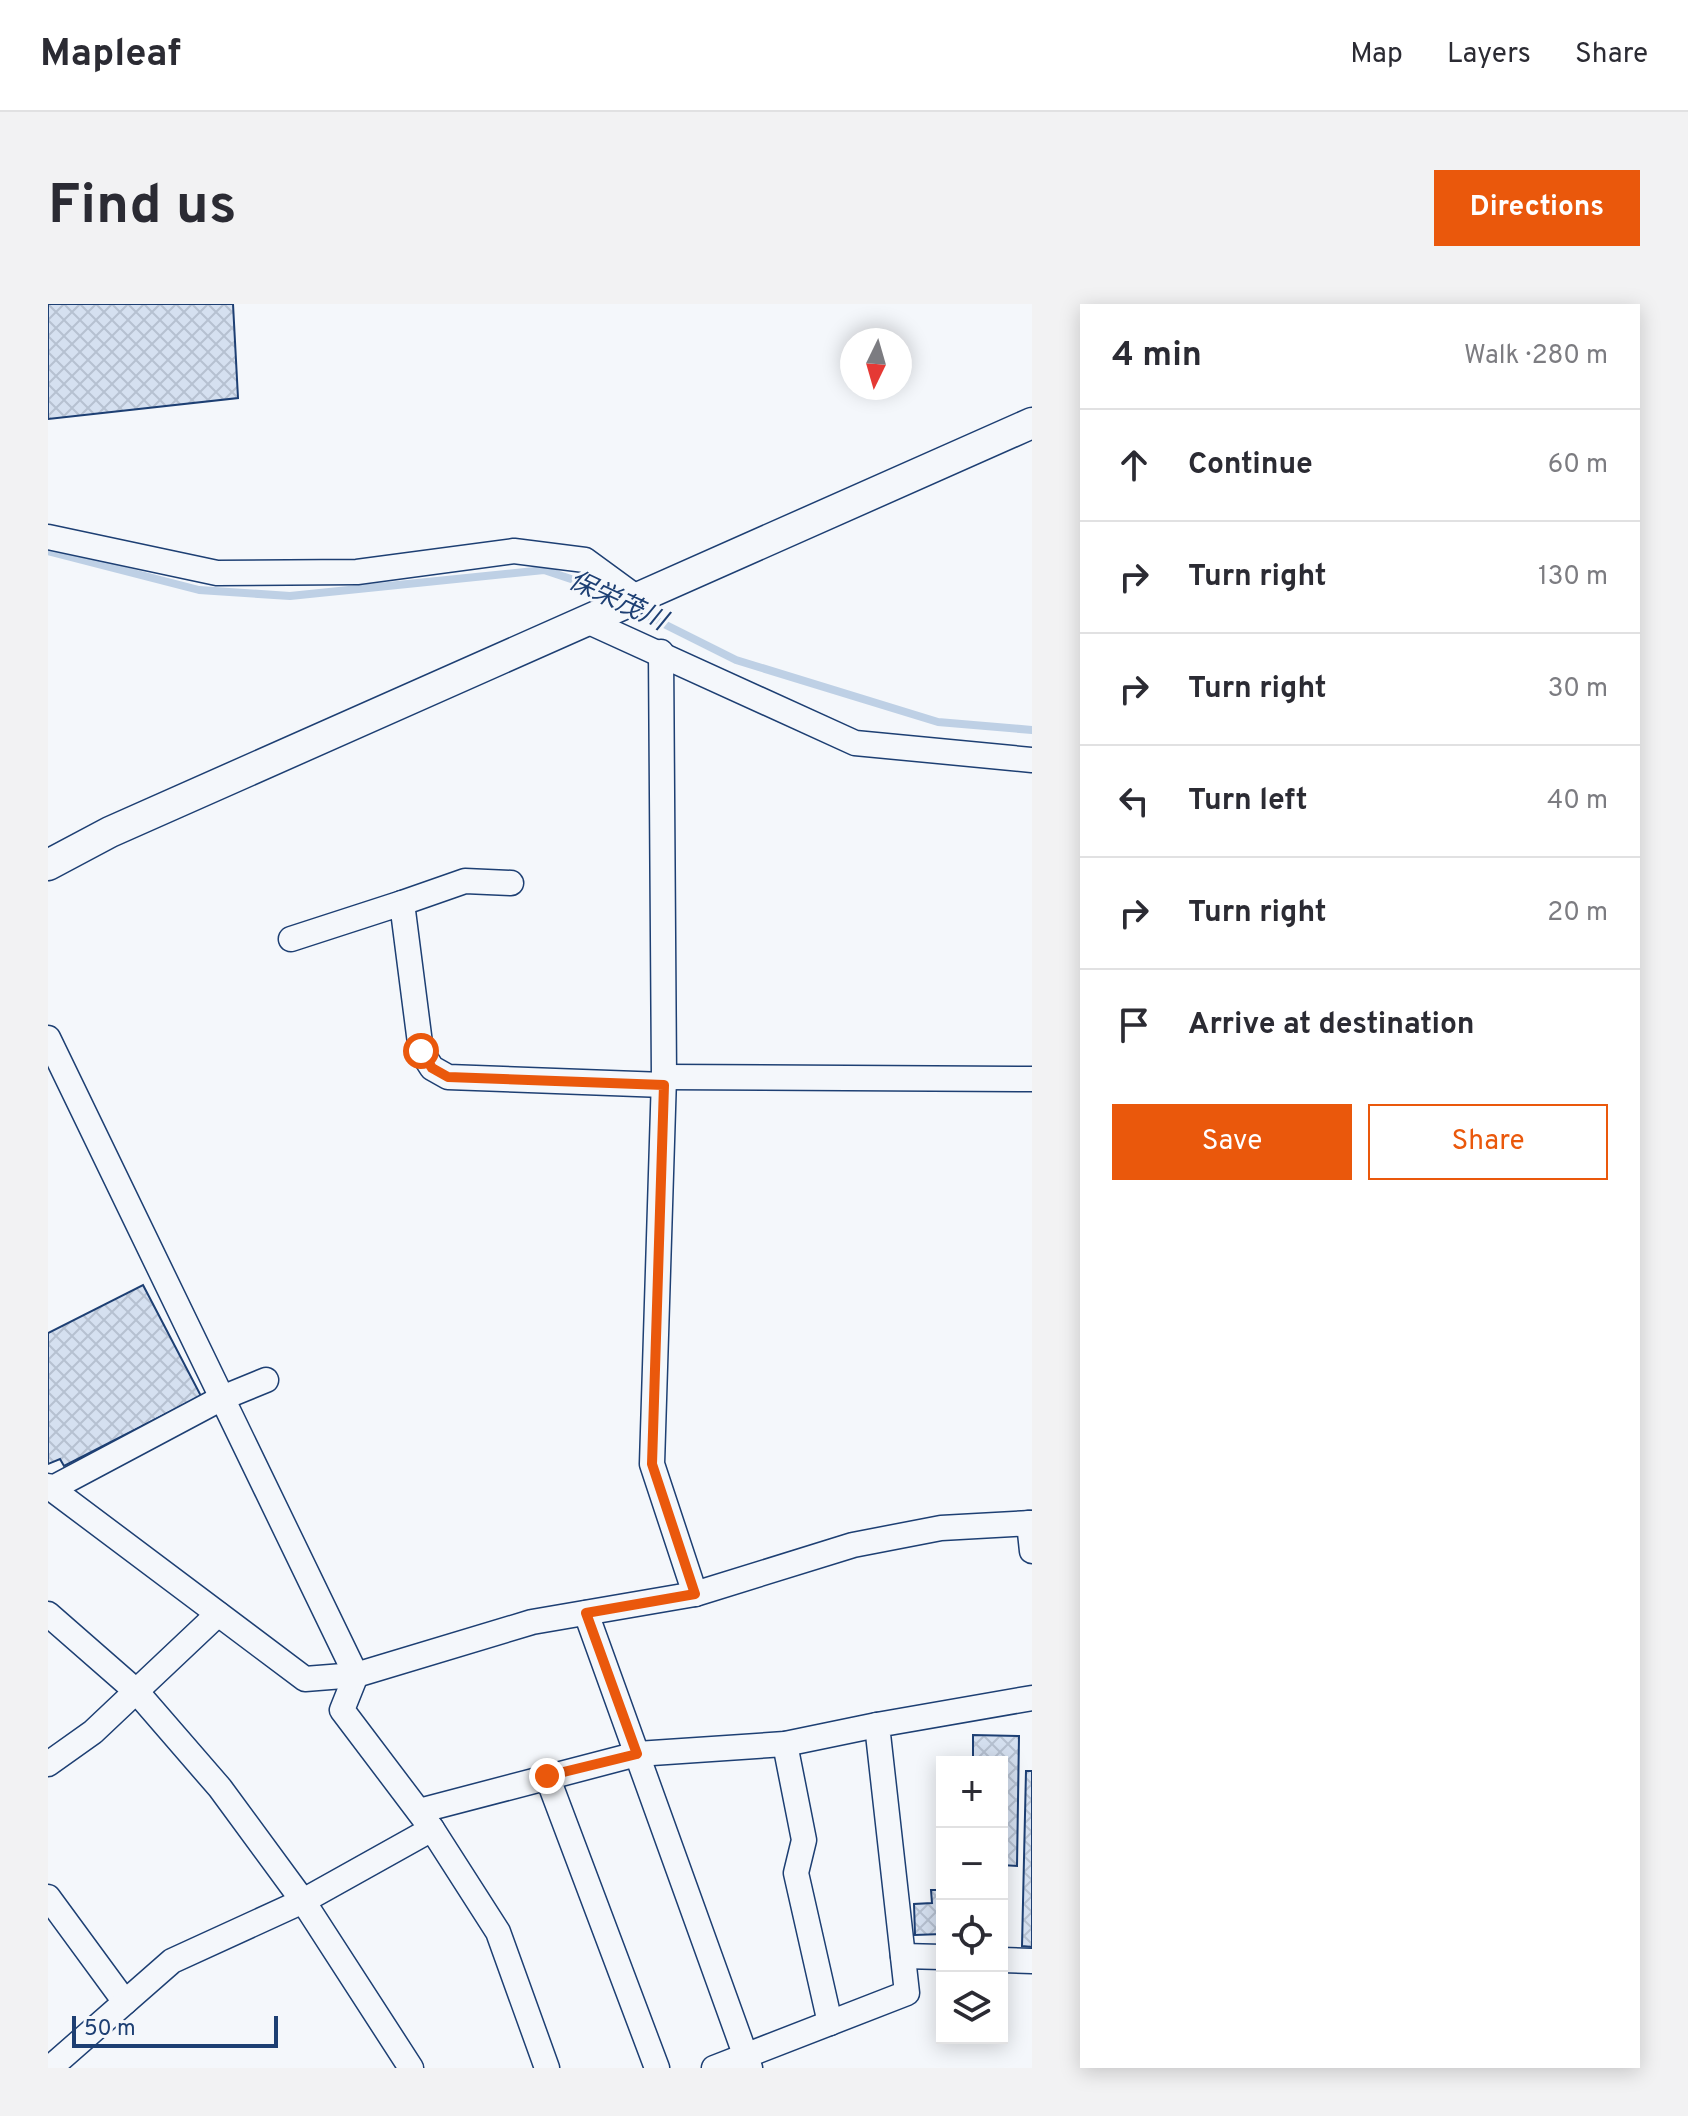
<!DOCTYPE html>
<meta charset="utf-8">
<style>
:root{--surface:#fff;--page:#f2f2f3;--text:#2b2b33;--muted:#7c7c81;--line:#e1e1e2;--accent:#ea580c}
body{margin:0;font-family:Overpass,"Noto Sans JP",sans-serif;background:var(--page);color:var(--text)}
.controls{position:absolute;right:24px;bottom:24px;display:grid;overflow:hidden;border-radius:0px;box-shadow:0 4px 20px #0003}
.controls button{width:72px;height:72px;display:grid;place-items:center;padding:0;border:0;border-bottom:2px solid var(--line);background:var(--surface);color:var(--text);font:40px sans-serif}
.compass{position:absolute;left:792px;top:24px;width:72px;height:72px;border-radius:50%;background:var(--surface);box-shadow:0 4px 20px #0003;rotate:185deg}
.scale{position:absolute;left:24px;bottom:20px;width:206px;box-sizing:border-box;padding-left:8px;border:4px solid #1d3f73;border-top:0;font-size:22px;line-height:28px;white-space:nowrap;color:#1d3f73;-webkit-text-stroke:6px #f4f7fb;paint-order:stroke}
.stop{position:absolute;width:24px;height:24px;margin:-18px;border:6px solid #ea580c;border-radius:50%;background:#fff}
.stop.end{background:#ea580c;border-color:#fff;box-shadow:0 2px 8px #0008}
.list{margin:0;padding:0;list-style:none}
h2{display:flex;justify-content:space-between;align-items:center;height:104px;margin:0;padding:0 32px;font-size:34px}
h2 small{font-size:26px;font-weight:400;color:var(--muted)}
.list li{display:grid;grid-template-columns:52px 1fr auto;gap:24px;align-items:center;box-sizing:border-box;height:112px;padding:0 32px;border-top:2px solid var(--line)}
.list b{display:block;font-size:30px;white-space:nowrap}
.list em{font-size:26px;font-style:normal;color:var(--muted)}
.actions{display:flex;gap:16px;padding:24px 32px}
.actions a{flex:1;padding:18px 0;border:2px solid var(--accent);border-radius:0px;text-align:center;font-size:28px;color:var(--accent)}
.actions .main{background:var(--accent);color:#fff}
.icon{flex:none;width:44px;height:44px;fill:none;stroke:currentColor;stroke-width:2;stroke-linecap:round;stroke-linejoin:round}
.map{position:relative;flex:none;width:984px;height:1764px;overflow:hidden;border-radius:0px}
header{display:flex;align-items:center;gap:48px;box-sizing:border-box;height:112px;padding:0 40px;background:var(--surface);border-bottom:2px solid var(--line)}
header strong{font-size:38px}
nav{display:flex;gap:44px;margin-inline-start:auto;font-size:28px}
.intro{display:flex;align-items:center;justify-content:space-between;box-sizing:border-box;height:192px;padding:0 48px}
h1{margin:0;font-size:56px}
.button{padding:20px 36px;border-radius:0px;background:var(--accent);color:#fff;font-size:28px;font-weight:700}
main{display:flex;gap:48px;padding:0 48px}
aside{flex:1;background:var(--surface);border-radius:0px;box-shadow:0 4px 20px #0003}
.map>svg:first-child{display:block}
</style>
<header>
<strong>Mapleaf</strong>
<nav><a>Map</a><a>Layers</a><a>Share</a></nav>
</header>
<div class="intro"><h1>Find us</h1><a class="button">Directions</a></div>
<main>
<div class="map">
<svg width="984" height="1764" viewBox="0 0 984 1764">
<defs>
<pattern id="building-cross-hatch" width="8" height="8" patternUnits="userSpaceOnUse" patternTransform="scale(2)"><rect width="8" height="8" fill="#d5e0f0"/><path d="M0 0l8 8M0 8l8-8" fill="none" stroke="#b6c1d1"/></pattern>
</defs>
<rect width="100%" height="100%" fill="#f4f7fb"/>
<g fill="none" stroke-linecap="round" stroke-linejoin="round">
<!-- stream -->
<g stroke="#bed0e5" stroke-width="8">
<polyline points="0,247 151,286 242,292 496,266 535,279 567,295"/>
<polyline points="586,305 688,356 890,418 984,426"/>
</g>
</g>
<!-- building -->
<g fill="url(#building-cross-hatch)" stroke="#1d3f73" stroke-width="2">
<polygon points="0,0 185,0 190,94 0,115"/>
<polygon points="95,981 153,1092 16,1162 12,1155 0,1160 0,1029"/>
<polygon points="925,1431 971,1432 969,1562 954,1561 954,1458 925,1458"/>
<polygon points="978,1467 984,1467 984,1643 974,1642"/>
<polygon points="883,1586 894,1586 894,1630 867,1631 866,1600 884,1599"/>
</g>
<g fill="none" stroke-linecap="round" stroke-linejoin="round">
<defs>
<g id="minor">
<polyline points="0,233 169,269 309,268 466,247 537,256 589,294"/>
<polyline points="539,317 807,439 984,456"/>
<polyline points="613,348 616,773 604,1160 647,1290"/>
<polyline points="354,599 417,577 463,579"/>
<polyline points="243,635 354,599 373,747 384,764 400,773 616,781"/>
<polyline points="0,734 308,1371 294,1406 384,1525 450,1628 499,1764"/>
<polyline points="616,773 984,775"/>
<polyline points="0,1182 257,1375 308,1371 484,1318 647,1290 805,1241 893,1224 984,1219"/>
<polyline points="3,1185 174,1094 218,1076"/>
<polyline points="981,1219 984,1247"/>
<polyline points="538,1309 702,1764"/>
<polyline points="0,1310 88,1387 172,1484 255,1597 363,1764"/>
<polyline points="737,1440 756,1536 748,1569 782,1719"/>
<polyline points="0,1460 45,1428 170,1310"/>
<polyline points="499,1472 609,1764"/>
<polyline points="371,1507 589,1450 737,1440 829,1421"/>
<polyline points="0,1593 77,1698"/>
<polyline points="855,1652 894,1653"/>
<polyline points="954,1656 984,1657"/>
<polyline points="2,1764 124,1657 255,1597 384,1525"/>
<polyline points="666,1764 859,1689 829,1421 984,1394"/>
</g>
<polyline id="tertiary" points="0,561 62,528 984,119"/>
</defs>
<!-- minor casing -->
<use href="#minor" stroke="#1d3f73" stroke-width="27"/>
<!-- tertiary casing -->
<use href="#tertiary" stroke="#1d3f73" stroke-width="33"/>
<!-- minor -->
<use href="#minor" stroke="#f4f7fb" stroke-width="24"/>
<!-- tertiary -->
<use href="#tertiary" stroke="#f4f7fb" stroke-width="30"/>
</g>
<g fill="none" stroke-linecap="round" stroke-linejoin="round">
<!-- route -->
<polyline stroke="#ea580c" stroke-width="10" points="373,747 384,764 400,773 616,781 604,1160 647,1290 538,1309 589,1450 499,1472"/>
</g>
<g text-anchor="middle" dominant-baseline="central" stroke-width="6" stroke-linejoin="round" paint-order="stroke">
<!-- water labels -->
<g font-size="26" font-style="italic" fill="#1d3f73" stroke="#f4f7fb">
<text transform="translate(569 298) rotate(25)">保栄茂川</text>
</g>
</g>
</svg>
<div class="controls">
<button>+</button>
<button>−</button>
<button><svg class="icon" aria-label="locate" viewBox="0 0 24 24"><circle cx="12" cy="12" r="6"/><path d="M12 2v4M12 18v4M2 12h4M18 12h4"/></svg></button>
<button><svg class="icon" aria-label="layers" viewBox="0 0 24 24"><path d="M12 4l9 5-9 5-9-5zM3 14l9 5 9-5"/></svg></button>
</div>
<svg class="compass" viewBox="-18 -18 36 36"><path d="M0-13l5 13h-10z" fill="#e53935"/><path d="M0 13l5-13h-10z" fill="#7c7c81"/></svg>
<div class="scale">50 m</div>
<div class="stop" style="left:373px;top:747px"></div>
<div class="stop end" style="left:499px;top:1472px"></div>
</div>
<aside>
<h2>4 min<small>Walk · 280 m</small></h2>
<ul class="list">
<li><svg class="icon" aria-label="ahead" viewBox="0 0 24 24"><path d="M12 20V5M6 11l6-6 6 6"/></svg><div><b>Continue</b></div><em>60 m</em></li>
<li><svg class="icon" aria-label="right" viewBox="0 0 24 24"><path d="M7 20v-9h11M14 6l5 5-5 5"/></svg><div><b>Turn right</b></div><em>130 m</em></li>
<li><svg class="icon" aria-label="right" viewBox="0 0 24 24"><path d="M7 20v-9h11M14 6l5 5-5 5"/></svg><div><b>Turn right</b></div><em>30 m</em></li>
<li><svg class="icon" aria-label="left" viewBox="0 0 24 24"><path d="M17 20v-9H6M10 6l-5 5 5 5"/></svg><div><b>Turn left</b></div><em>40 m</em></li>
<li><svg class="icon" aria-label="right" viewBox="0 0 24 24"><path d="M7 20v-9h11M14 6l5 5-5 5"/></svg><div><b>Turn right</b></div><em>20 m</em></li>
<li><svg class="icon" aria-label="arrive" viewBox="0 0 24 24"><path d="M6 21V4h12l-3 4 3 4H6"/></svg><div><b>Arrive at destination</b></div></li>
</ul>
<div class="actions"><a class="main">Save</a><a>Share</a></div>
</aside>
</main>
